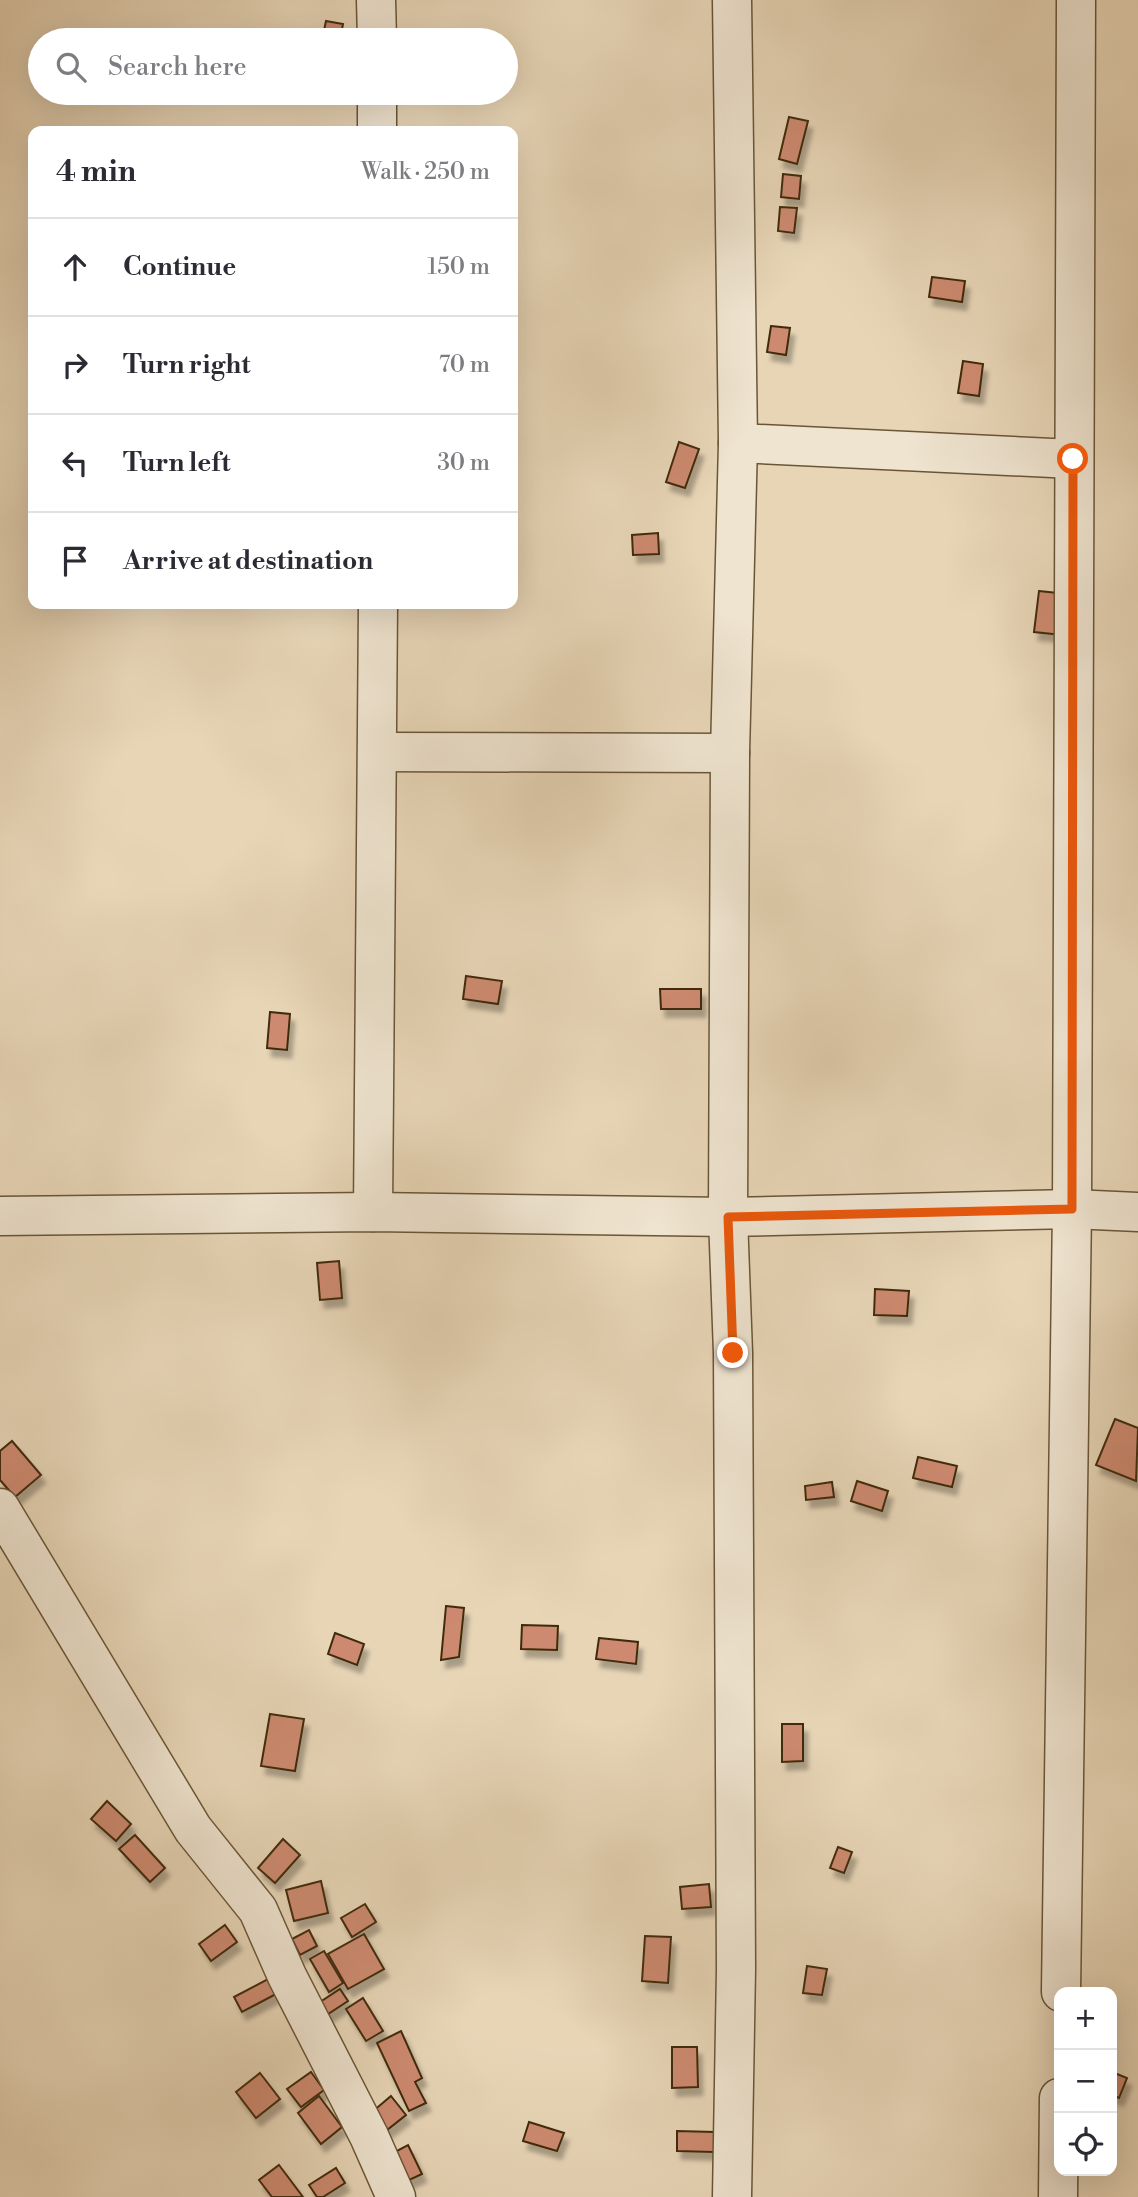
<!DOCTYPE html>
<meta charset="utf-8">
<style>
:root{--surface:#fff;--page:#f7f7f7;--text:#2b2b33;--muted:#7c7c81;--line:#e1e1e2}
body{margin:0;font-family:"Libre Bodoni",serif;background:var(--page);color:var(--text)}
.controls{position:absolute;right:21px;bottom:21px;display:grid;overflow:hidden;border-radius:14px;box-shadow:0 7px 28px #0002}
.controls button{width:63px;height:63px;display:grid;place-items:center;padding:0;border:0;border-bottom:2px solid var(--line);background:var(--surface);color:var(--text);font:35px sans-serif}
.stop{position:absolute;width:21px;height:21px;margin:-16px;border:5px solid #ea580c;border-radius:50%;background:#fff}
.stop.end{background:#ea580c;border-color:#fff;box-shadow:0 2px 7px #0008}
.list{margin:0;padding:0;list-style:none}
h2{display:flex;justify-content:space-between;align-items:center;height:91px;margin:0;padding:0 28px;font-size:30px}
h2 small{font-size:23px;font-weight:400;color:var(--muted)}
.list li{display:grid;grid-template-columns:46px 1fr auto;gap:21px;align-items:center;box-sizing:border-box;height:98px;padding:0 28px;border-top:2px solid var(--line)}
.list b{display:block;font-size:26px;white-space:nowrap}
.list em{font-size:23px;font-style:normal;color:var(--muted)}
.icon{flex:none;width:38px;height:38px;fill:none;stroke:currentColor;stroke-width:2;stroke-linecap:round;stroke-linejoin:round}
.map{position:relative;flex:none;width:1138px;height:2197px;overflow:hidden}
.search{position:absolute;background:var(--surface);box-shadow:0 7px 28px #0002;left:28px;top:28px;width:490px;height:77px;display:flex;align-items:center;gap:18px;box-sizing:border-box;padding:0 24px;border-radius:38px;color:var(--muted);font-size:26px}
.panel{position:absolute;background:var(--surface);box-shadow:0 7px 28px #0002;left:28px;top:126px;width:490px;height:483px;border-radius:14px}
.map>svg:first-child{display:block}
</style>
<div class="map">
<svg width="1138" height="2197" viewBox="0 0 1138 2197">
<defs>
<filter id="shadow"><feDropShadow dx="4.5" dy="8" stdDeviation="2" flood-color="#0004"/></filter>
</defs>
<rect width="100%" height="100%" fill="#e7d5b6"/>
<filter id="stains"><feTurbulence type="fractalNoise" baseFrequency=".00286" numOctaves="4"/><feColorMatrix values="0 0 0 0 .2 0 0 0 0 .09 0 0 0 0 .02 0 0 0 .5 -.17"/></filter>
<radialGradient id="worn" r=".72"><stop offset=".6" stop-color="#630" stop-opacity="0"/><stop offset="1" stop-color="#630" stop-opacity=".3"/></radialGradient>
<!-- building -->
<g fill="#cd8a6f" stroke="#412c0b" stroke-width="2" filter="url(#shadow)">
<polygon points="326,21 343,24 340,40 322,40"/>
<polygon points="789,117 808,121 797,164 779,159"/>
<polygon points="783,174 801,176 799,199 781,197"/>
<polygon points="780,207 797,208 794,233 778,231"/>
<polygon points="932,277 965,281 962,302 929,297"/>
<polygon points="771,326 790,328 786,355 767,352"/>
<polygon points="963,361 983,364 979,396 958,393"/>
<polygon points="679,442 699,449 685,488 666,482"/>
<polygon points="658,533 659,554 633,555 632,535"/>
<polygon points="1039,591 1067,594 1062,635 1034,632"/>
<polygon points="466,976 502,981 498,1004 463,999"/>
<polygon points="660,989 701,989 701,1009 661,1009"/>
<polygon points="270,1012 290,1014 287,1050 267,1048"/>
<polygon points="339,1261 342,1298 320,1300 317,1263"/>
<polygon points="875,1289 909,1291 907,1316 874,1315"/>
<polygon points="1115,1419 1138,1428 1136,1481 1096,1465"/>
<polygon points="12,1441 41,1475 15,1497 0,1480 0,1451"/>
<polygon points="918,1457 957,1466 952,1487 913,1478"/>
<polygon points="857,1481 888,1491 882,1511 851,1501"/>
<polygon points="832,1482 834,1497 806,1500 805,1486"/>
<polygon points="446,1606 464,1608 459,1657 441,1660"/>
<polygon points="522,1625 558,1626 557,1650 521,1649"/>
<polygon points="335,1633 364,1644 357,1665 328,1654"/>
<polygon points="599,1638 638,1642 636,1664 596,1659"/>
<polygon points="270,1714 304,1719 295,1771 261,1766"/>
<polygon points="782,1724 803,1724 803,1761 782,1762"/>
<polygon points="107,1801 131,1824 116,1841 91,1819"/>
<polygon points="135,1835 165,1868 150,1882 119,1849"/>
<polygon points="283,1839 300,1855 275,1883 258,1868"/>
<polygon points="838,1847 852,1852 844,1873 830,1868"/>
<polygon points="321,1881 328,1913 294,1921 286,1890"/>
<polygon points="709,1884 711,1907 682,1909 680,1887"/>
<polygon points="365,1904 376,1922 352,1937 341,1918"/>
<polygon points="225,1925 237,1942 211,1961 199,1944"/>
<polygon points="309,1930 317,1946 300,1955 292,1939"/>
<polygon points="364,1934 384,1969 348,1989 328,1954"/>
<polygon points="645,1936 671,1937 668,1983 642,1981"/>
<polygon points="324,1951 343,1983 329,1992 310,1959"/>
<polygon points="807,1966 827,1969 822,1995 803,1993"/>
<polygon points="268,1979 276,1994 242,2012 234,1997"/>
<polygon points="340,1989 348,2001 325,2016 317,2004"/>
<polygon points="363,1998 383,2031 366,2041 346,2009"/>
<polygon points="401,2031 422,2078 415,2082 426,2103 409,2111 377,2043"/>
<polygon points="672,2047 697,2047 698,2087 672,2088"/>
<polygon points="311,2072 324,2090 301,2107 287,2089"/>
<polygon points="1112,2072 1127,2078 1119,2098 1112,2095"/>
<polygon points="260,2073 280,2099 256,2118 236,2092"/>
<polygon points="319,2096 342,2127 321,2144 298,2113"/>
<polygon points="391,2096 406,2115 387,2130 372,2112"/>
<polygon points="529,2122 564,2133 557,2151 523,2141"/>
<polygon points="677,2131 715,2132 714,2152 677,2151"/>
<polygon points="408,2145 422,2174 407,2181 393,2153"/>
<polygon points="279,2165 303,2197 272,2197 259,2180"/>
<polygon points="336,2168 345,2183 323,2197 317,2197 309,2185"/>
</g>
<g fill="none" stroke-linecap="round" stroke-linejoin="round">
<defs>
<g id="minor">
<polyline points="376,0 377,40"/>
<polyline points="377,93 377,131"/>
<polyline points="738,443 1073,459"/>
<polyline points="378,752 730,753"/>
<polyline points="373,1212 378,604"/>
<polyline points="0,1216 373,1212 728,1217 1072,1209 1138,1212"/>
<polyline points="0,1508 193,1829 258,1910 287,1976 369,2136 396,2197"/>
<polyline points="1061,1992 1072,1209 1076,0"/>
<polyline points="732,2197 736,1969 733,1353 728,1217 730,753 738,443 732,0"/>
<polyline points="1058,2197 1059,2098"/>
</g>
</defs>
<!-- minor casing -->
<use href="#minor" stroke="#6a5636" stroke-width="41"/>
<!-- minor -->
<use href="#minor" stroke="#efe4d0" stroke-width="38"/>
</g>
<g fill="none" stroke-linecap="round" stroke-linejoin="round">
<!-- route -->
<polyline stroke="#ea580c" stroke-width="9" points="733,1353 728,1217 1072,1209 1073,459"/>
</g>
<rect width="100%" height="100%" filter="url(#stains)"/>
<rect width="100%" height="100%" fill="url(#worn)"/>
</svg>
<div class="controls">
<button>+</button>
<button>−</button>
<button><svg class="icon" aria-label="locate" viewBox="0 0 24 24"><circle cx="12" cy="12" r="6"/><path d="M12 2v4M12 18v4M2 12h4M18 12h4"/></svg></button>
</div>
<div class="stop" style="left:1073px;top:459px"></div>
<div class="stop end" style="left:733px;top:1353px"></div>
<div class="search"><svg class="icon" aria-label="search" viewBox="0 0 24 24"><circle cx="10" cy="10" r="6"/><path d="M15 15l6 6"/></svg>Search here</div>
<section class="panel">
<h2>4 min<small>Walk · 250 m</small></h2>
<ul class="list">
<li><svg class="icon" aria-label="ahead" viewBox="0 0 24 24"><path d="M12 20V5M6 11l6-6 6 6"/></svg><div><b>Continue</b></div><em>150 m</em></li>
<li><svg class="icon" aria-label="right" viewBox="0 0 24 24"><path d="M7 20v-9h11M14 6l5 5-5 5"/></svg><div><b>Turn right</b></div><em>70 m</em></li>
<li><svg class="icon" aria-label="left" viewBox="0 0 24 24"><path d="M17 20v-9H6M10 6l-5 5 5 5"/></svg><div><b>Turn left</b></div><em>30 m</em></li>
<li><svg class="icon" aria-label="arrive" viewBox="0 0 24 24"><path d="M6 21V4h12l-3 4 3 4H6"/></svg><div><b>Arrive at destination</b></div></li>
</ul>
</section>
</div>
